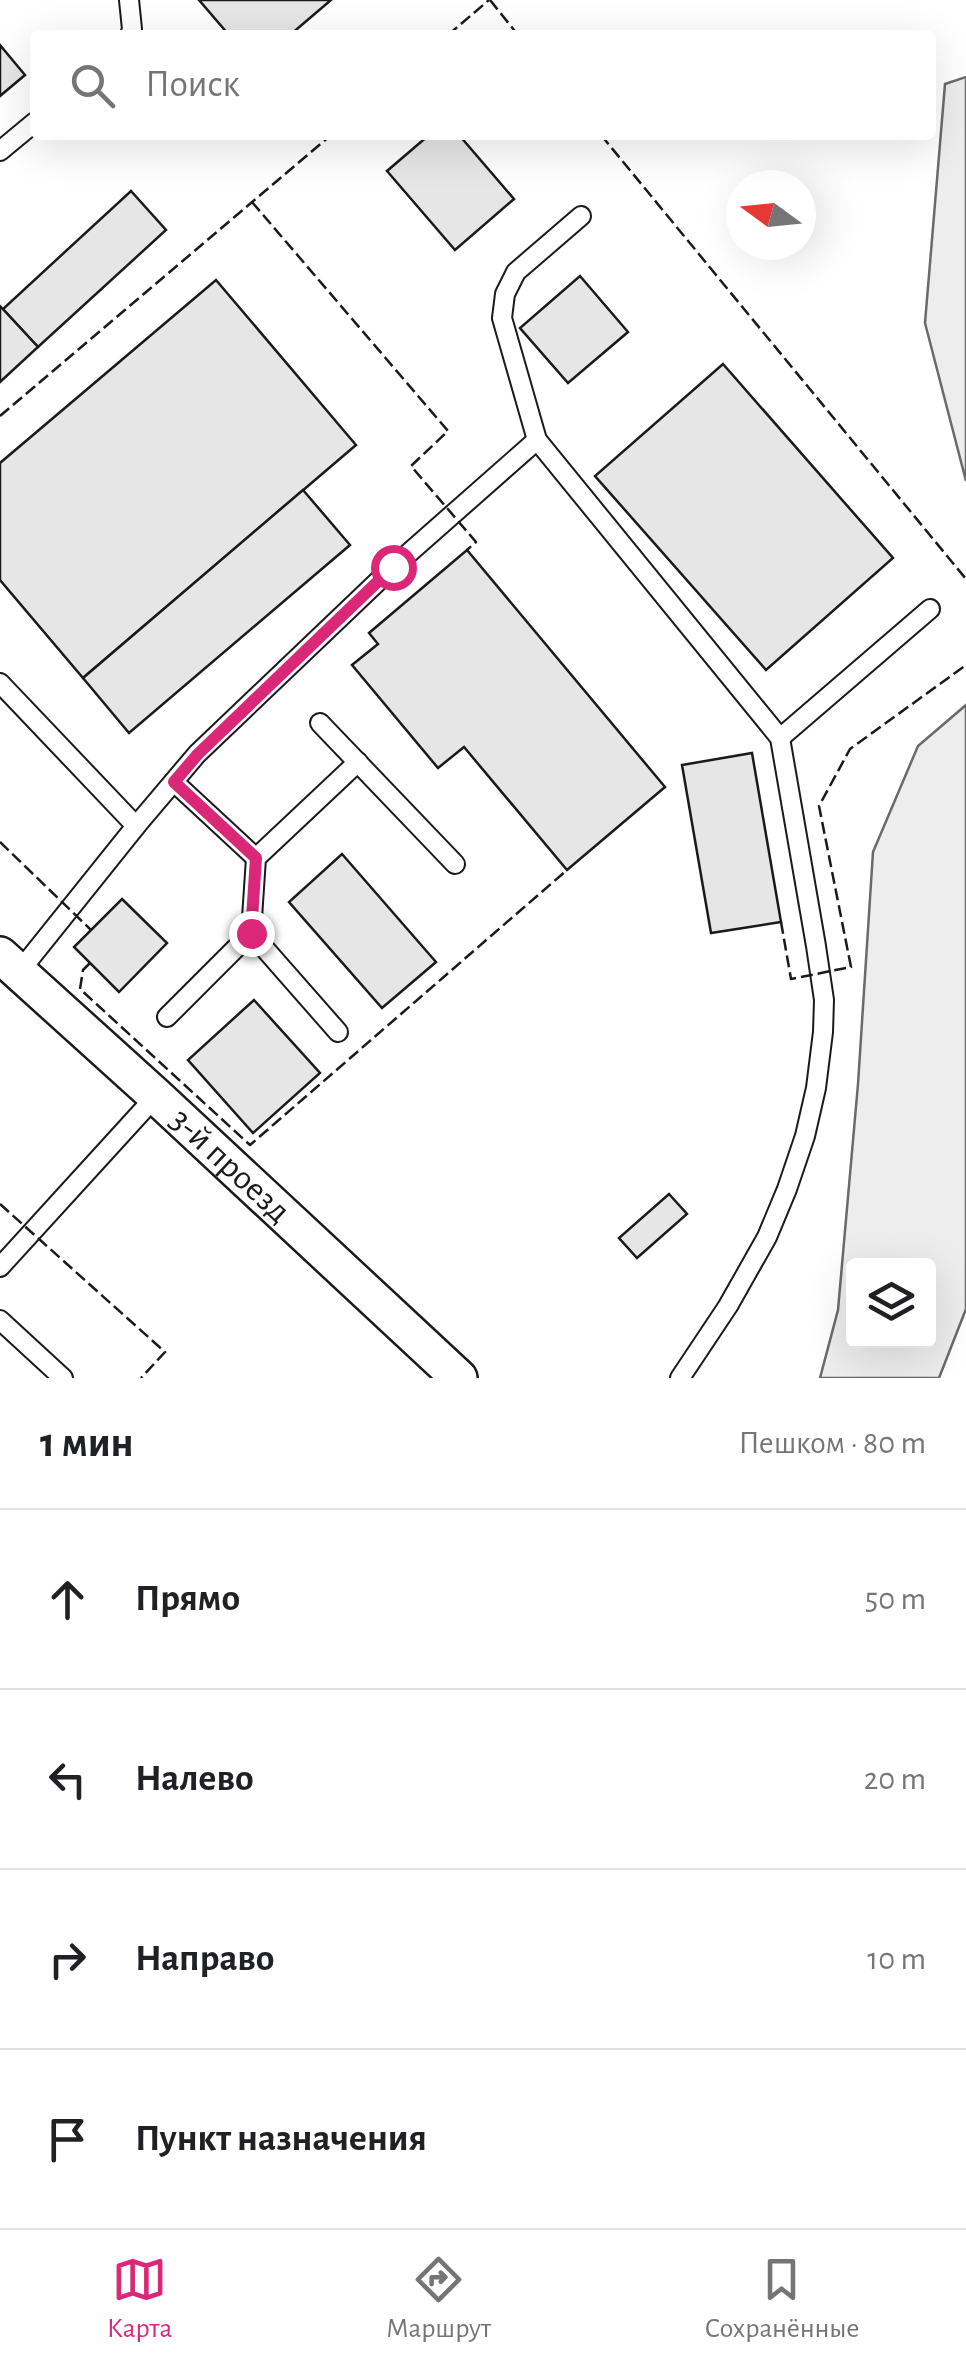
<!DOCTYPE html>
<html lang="ru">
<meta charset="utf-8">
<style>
:root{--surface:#fff;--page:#f6f6f6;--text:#202124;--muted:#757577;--line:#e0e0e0;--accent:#db2777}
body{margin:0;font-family:"Alegreya Sans",sans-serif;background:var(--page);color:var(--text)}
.controls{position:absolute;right:30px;bottom:30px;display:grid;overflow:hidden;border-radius:10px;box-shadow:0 10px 40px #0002}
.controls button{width:90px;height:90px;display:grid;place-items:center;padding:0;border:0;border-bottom:2px solid var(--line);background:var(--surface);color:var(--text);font:50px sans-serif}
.compass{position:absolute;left:726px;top:170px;width:90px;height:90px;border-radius:50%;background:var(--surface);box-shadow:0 10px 40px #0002;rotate:285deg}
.stop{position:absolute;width:30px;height:30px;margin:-22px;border:8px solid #db2777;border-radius:50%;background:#fff}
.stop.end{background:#db2777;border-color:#fff;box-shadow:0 2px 10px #0008}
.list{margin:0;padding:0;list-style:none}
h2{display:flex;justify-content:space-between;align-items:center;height:130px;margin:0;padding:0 40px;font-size:42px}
h2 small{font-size:32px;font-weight:400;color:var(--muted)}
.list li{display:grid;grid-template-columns:65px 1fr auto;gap:30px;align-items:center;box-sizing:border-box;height:180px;padding:0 40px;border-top:2px solid var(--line)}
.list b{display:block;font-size:38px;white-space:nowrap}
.list em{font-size:32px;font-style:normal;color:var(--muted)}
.icon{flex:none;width:55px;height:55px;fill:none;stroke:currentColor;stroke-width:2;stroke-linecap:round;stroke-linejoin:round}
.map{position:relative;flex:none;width:966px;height:1378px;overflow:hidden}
.search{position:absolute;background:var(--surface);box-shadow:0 10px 40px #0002;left:30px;right:30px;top:30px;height:110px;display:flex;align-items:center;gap:25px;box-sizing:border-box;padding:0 35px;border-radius:10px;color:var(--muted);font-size:38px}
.sheet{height:850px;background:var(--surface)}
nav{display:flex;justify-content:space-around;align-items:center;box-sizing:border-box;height:140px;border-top:2px solid var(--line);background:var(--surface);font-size:28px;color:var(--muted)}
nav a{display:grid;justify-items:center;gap:5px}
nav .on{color:var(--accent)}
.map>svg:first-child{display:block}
</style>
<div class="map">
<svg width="966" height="1378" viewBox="0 0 966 1378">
<rect width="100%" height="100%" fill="#fff"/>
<!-- built -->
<g fill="#ededed" stroke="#6a6a6a" stroke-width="2.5" fill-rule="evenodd">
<polygon points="966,77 966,481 925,323 945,84"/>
<path d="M966,705V1309L939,1378H820L838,1310L858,1084L873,852L918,746ZM854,1266H928V1340H854Z"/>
</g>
<!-- building -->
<g fill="#e6e6e6" stroke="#1a1a1a" stroke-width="2.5">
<polygon points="199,0 331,0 290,35 229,35"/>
<polygon points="0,45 25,75 0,96"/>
<polygon points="429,135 459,135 514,199 455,250 387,171"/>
<polygon points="131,191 166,230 38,347 3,309"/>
<polygon points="580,276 628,332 568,383 520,328"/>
<polygon points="216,280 356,445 83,678 0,580 0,463"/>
<polygon points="0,306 38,347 0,382"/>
<polygon points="723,364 893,558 766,670 595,476"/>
<polygon points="303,490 350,545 129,733 83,678"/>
<polygon points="467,550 665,787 567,870 464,747 438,768 352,665 378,644 369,633"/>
<polygon points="752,753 781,922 711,933 682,765"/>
<polygon points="342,854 436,962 382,1008 289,902"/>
<polygon points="122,899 167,943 119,992 74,947"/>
<polygon points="254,1000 320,1073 253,1133 188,1060"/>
<polygon points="669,1194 687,1214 637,1258 619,1238"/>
</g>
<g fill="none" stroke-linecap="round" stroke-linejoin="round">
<defs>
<g id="lane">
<polyline points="129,0 132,29 130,35"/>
<polyline points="0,151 35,122"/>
<polyline points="581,216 516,272 505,294 502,318 537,440 780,738 816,946 824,1000 823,1032 816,1088 805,1136 787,1189 767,1237 728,1306 680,1378"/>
<polyline points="0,683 136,826"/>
<polyline points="320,723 455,864"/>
<polyline points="780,738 930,609"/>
<polyline points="174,782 256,858"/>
<polyline points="19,972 136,826 197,754 393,567 537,440"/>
<polyline points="167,1017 251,933"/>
<polyline points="338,1032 251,933 256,858 358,762"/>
<polyline points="0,1267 156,1096"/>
<polyline points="0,1320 63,1378"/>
</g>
<g id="street">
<path id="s1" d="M0,955L156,1096L459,1378"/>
</g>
</defs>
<!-- lane casing -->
<use href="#lane" stroke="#1a1a1a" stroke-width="22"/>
<!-- street casing -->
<use href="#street" stroke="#1a1a1a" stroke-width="40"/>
<!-- lane -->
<use href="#lane" stroke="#fff" stroke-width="18"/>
<!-- street -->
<use href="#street" stroke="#fff" stroke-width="35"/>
<!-- fence -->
<g stroke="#1a1a1a" stroke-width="2.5" stroke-dasharray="12 5" stroke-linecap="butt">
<polyline points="490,0 518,35"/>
<polyline points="448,35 489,0"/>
<polyline points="601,135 966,579"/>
<polyline points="252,202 448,431 411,466 476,542 467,550"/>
<polyline points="0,416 331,135"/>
<polyline points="0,842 91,930"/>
<polyline points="781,922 791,979 851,967 819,806 850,749 966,665"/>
<polyline points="90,963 83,970 80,989 250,1145 567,870"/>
<polyline points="0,1204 165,1352 141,1378"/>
</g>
</g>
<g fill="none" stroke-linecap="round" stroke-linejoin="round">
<!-- route -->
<polyline stroke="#db2777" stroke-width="12" points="251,933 256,858 174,782 198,754 393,567"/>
</g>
<g text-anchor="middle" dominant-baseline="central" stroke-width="8" stroke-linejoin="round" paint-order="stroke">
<!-- street labels -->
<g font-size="35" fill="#1a1a1a" stroke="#fff">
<text stroke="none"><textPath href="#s1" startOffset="312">3-й проезд</textPath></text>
</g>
</g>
</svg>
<div class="controls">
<button><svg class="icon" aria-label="layers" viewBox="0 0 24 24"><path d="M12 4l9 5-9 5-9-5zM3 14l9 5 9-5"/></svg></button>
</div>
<svg class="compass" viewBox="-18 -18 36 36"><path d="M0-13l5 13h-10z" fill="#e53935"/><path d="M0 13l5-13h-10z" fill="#757577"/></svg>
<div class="stop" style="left:393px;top:567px"></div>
<div class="stop end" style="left:251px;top:933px"></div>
<div class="search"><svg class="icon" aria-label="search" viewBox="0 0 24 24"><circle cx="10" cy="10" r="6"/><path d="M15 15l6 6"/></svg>Поиск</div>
</div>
<section class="sheet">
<h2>1 мин<small>Пешком · 80 m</small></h2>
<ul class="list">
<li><svg class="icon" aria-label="ahead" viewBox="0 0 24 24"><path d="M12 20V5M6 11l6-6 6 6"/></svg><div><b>Прямо</b></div><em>50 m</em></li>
<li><svg class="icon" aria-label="left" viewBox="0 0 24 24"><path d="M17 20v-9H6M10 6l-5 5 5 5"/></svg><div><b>Налево</b></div><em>20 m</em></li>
<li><svg class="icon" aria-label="right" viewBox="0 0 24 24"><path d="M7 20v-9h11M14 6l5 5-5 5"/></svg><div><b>Направо</b></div><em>10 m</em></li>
<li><svg class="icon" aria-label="arrive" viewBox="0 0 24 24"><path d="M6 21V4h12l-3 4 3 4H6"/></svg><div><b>Пункт назначения</b></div></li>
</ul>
</section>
<nav>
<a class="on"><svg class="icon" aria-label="map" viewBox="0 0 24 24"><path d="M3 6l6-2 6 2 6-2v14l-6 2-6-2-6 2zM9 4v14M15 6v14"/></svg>Карта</a>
<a><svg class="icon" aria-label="directions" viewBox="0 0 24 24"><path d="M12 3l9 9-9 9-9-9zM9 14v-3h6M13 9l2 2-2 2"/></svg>Маршрут</a>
<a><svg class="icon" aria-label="saved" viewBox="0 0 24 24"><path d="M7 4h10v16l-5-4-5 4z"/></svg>Сохранённые</a>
</nav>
